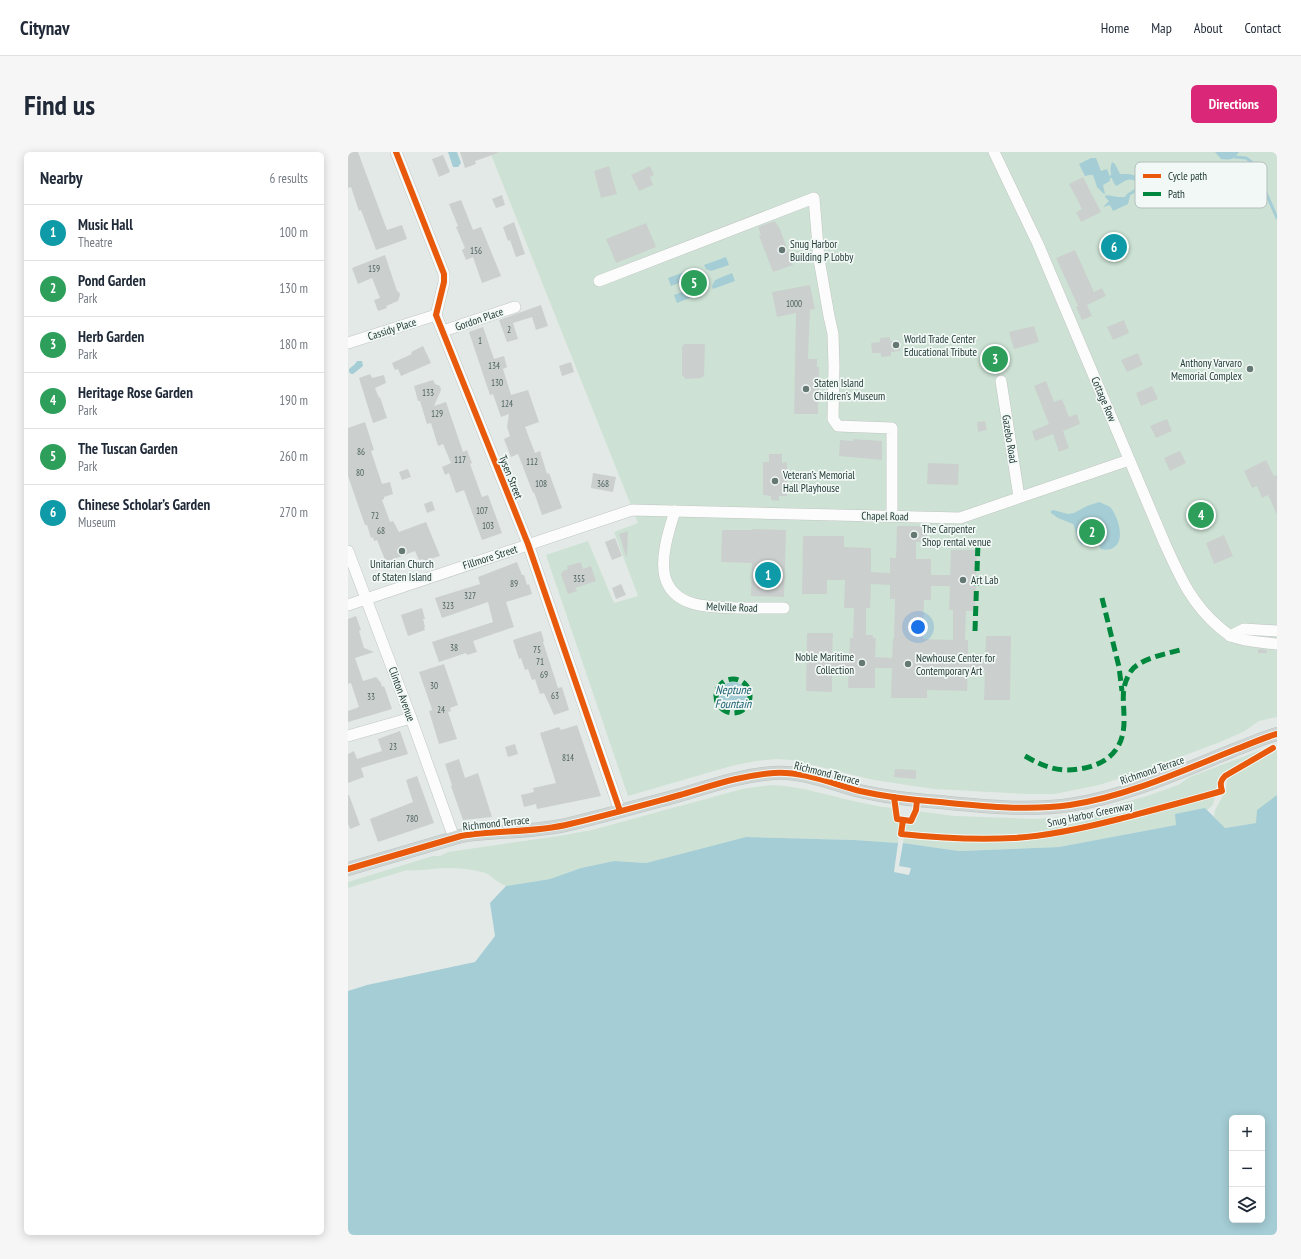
<!DOCTYPE html>
<meta charset="utf-8">
<style>
:root{--surface:#fff;--page:#f6f6f7;--text:#1f2937;--muted:#747a83;--line:#e0e1e3;--accent:#db2777}
body{margin:0;font-family:"PT Sans Narrow",sans-serif;background:var(--page);color:var(--text)}
.controls{position:absolute;right:12px;bottom:12px;display:grid;overflow:hidden;border-radius:6px;box-shadow:0 2px 10px #0003}
.controls button{width:36px;height:36px;display:grid;place-items:center;padding:0;border:0;border-bottom:1px solid var(--line);background:var(--surface);color:var(--text);font:20px sans-serif}
.you{position:absolute;left:570px;top:475px;width:14px;height:14px;margin:-10px;border:3px solid #fff;border-radius:50%;background:#1a73e8;box-shadow:0 0 0 6px #1a73e833}
.badge{display:grid;place-items:center;width:26px;height:26px;border-radius:50%;background:var(--accent);color:#fff;font-size:13px;font-weight:700}
.pin{position:absolute;translate:-50% -50%;border:2px solid #fff;box-shadow:0 1px 4px #0006}
.list{margin:0;padding:0;list-style:none}
h2{display:flex;justify-content:space-between;align-items:center;height:52px;margin:0;padding:0 16px;font-size:17px}
h2 small{font-size:13px;font-weight:400;color:var(--muted)}
.list li{display:grid;grid-template-columns:26px 1fr auto;gap:12px;align-items:center;box-sizing:border-box;height:56px;padding:0 16px;border-top:1px solid var(--line)}
.list b{display:block;font-size:15px;white-space:nowrap}
.list p{margin:0;font-size:13px;white-space:nowrap;color:var(--muted)}
.list em{font-size:13px;font-style:normal;color:var(--muted)}
.icon{flex:none;width:22px;height:22px;fill:none;stroke:currentColor;stroke-width:2;stroke-linecap:round;stroke-linejoin:round}
.map{position:relative;flex:none;width:929px;height:1083px;overflow:hidden;border-radius:6px}
header{display:flex;align-items:center;gap:24px;box-sizing:border-box;height:56px;padding:0 20px;background:var(--surface);border-bottom:1px solid var(--line)}
header strong{font-size:19px}
nav{display:flex;gap:22px;margin-inline-start:auto;font-size:14px}
.intro{display:flex;align-items:center;justify-content:space-between;box-sizing:border-box;height:96px;padding:0 24px}
h1{margin:0;font-size:28px}
.button{padding:10px 18px;border-radius:6px;background:var(--accent);color:#fff;font-size:14px;font-weight:700}
main{display:flex;gap:24px;padding:0 24px}
aside{flex:1;background:var(--surface);border-radius:6px;box-shadow:0 2px 10px #0003}
.map>svg:first-child{display:block}
</style>
<header>
<strong>Citynav</strong>
<nav><a>Home</a><a>Map</a><a>About</a><a>Contact</a></nav>
</header>
<div class="intro"><h1>Find us</h1><a class="button">Directions</a></div>
<main>
<aside>
<h2>Nearby<small>6 results</small></h2>
<ul class="list">
<li><span class="badge" style="background:#0f9aa8">1</span><div><b>Music Hall</b><p>Theatre</p></div><em>100 m</em></li>
<li><span class="badge" style="background:#2e9e5b">2</span><div><b>Pond Garden</b><p>Park</p></div><em>130 m</em></li>
<li><span class="badge" style="background:#2e9e5b">3</span><div><b>Herb Garden</b><p>Park</p></div><em>180 m</em></li>
<li><span class="badge" style="background:#2e9e5b">4</span><div><b>Heritage Rose Garden</b><p>Park</p></div><em>190 m</em></li>
<li><span class="badge" style="background:#2e9e5b">5</span><div><b>The Tuscan Garden</b><p>Park</p></div><em>260 m</em></li>
<li><span class="badge" style="background:#0f9aa8">6</span><div><b>Chinese Scholar’s Garden</b><p>Museum</p></div><em>270 m</em></li>
</ul>
</aside>
<div class="map">
<svg width="929" height="1083" viewBox="0 0 929 1083">
<rect width="100%" height="100%" fill="#e3e9e6"/>
<!-- green -->
<g fill="#cde2d4">
<polygon points="142,0 929,0 929,565 911,569 895,580 872,590 798,618 751,633 707,642 678,642 586,637 526,628 444,608 428,607 408,609 383,614 280,644 198,403 240,389 266,451 290,444 266,380 290,371"/>
<path d="M921,595L874,623L867,639C816,653 764,670 713,679C661,688 607,685 555,681L556,669L563,670L569,659L607,664L688,667L731,663L799,644L830,633L842,625Z"/>
<polygon points="929,595 929,643 908,671 876,676 866,665 867,658 878,638 879,628 883,622 888,617"/>
<path d="M422,633C456,634 487,646 520,652C528,654 537,655 545,656L547,668H553L550,691L506,688L398,685L298,711L266,709L233,716L202,727L158,734C149,731 143,722 134,720C118,716 100,715 84,717C75,718 68,719 59,718L0,736V730L85,704H92L100,700L211,684L244,678L394,637Z"/>
<path d="M867,644L865,653L859,658L857,656L828,673L711,695L611,699L555,691L556,684C599,689 646,692 689,686C750,678 808,660 867,644Z"/>
</g>
<!-- water -->
<g fill="#a5cdd5" fill-rule="evenodd">
<polygon points="100,0 109,0 113,11 110,15 105,15"/>
<path d="M867,0H891C885,8 883,8 873,7Z"/>
<polygon points="743,6 748,6 753,19 759,17 761,22 762,29 755,33 757,42 756,42 749,35 745,23 742,23 737,24 731,12"/>
<path d="M764,10L767,12L772,22C785,22 790,22 798,34L797,37L792,39L789,30C779,24 777,30 768,34C763,28 761,17 764,10Z"/>
<polygon points="758,43 770,45 777,45 778,43 782,44 780,52 765,59 762,53 755,55 761,49 757,45"/>
<polygon points="378,105 381,113 363,119 358,117 356,113"/>
<polygon points="348,116 349,120 346,125 323,134 320,126"/>
<polygon points="384,121 387,129 365,137 364,134 367,128"/>
<polygon points="349,134 356,137 357,140 329,151 326,143"/>
<polygon points="9,209 14,209 15,214 5,222 3,222 1,220 1,217 7,212"/>
<path d="M751,350C755,352 760,353 763,356C770,365 778,389 765,396C761,398 757,398 753,397L745,384H744V389C729,402 729,379 725,372L710,366L703,361V359L705,358L720,362L726,361L739,354Z"/>
<circle cx="385" cy="544" r="14"/>
<path d="M929,643V1083H0V839L19,833L127,810L147,784L142,751L158,734L202,727L233,716L266,709L298,711L398,685L506,688L550,691L546,720L561,723L563,716L551,714L555,691L611,699L711,695L828,673L827,662L857,656L877,676L908,671L909,658ZM884,966H914V1068H884Z"/>
</g>
<g fill="none" stroke-linecap="round" stroke-linejoin="round">
<!-- stream -->
<g stroke="#a5cdd5" stroke-width="3">
<polyline points="887,5 898,6 905,11 929,66"/>
<polyline points="762,25 764,24"/>
<polyline points="780,43 791,36"/>
</g>
</g>
<!-- building -->
<g fill="#cbd0ce" fill-rule="evenodd">
<polygon points="0,0 10,0 39,78 54,73 59,87 28,98 13,58 11,59 3,35 0,36"/>
<polygon points="112,0 150,0 150,1 127,9 128,12 117,16"/>
<polygon points="95,3 102,20 91,25 84,7"/>
<polygon points="261,14 269,42 253,46 246,19"/>
<polygon points="302,14 306,23 302,25 305,33 291,39 283,23"/>
<polygon points="735,25 753,60 733,70 728,60 734,57 721,32"/>
<polygon points="154,43 157,53 148,56 144,47"/>
<polygon points="113,48 125,78 133,75 153,124 134,131 125,105 118,108 114,98 117,96 108,75 110,74 101,52"/>
<polygon points="427,69 432,77 445,113 425,120 411,84 413,83 410,75"/>
<polygon points="166,70 177,102 168,105 162,88 160,89 155,75"/>
<polygon points="298,71 308,95 268,111 258,87"/>
<polygon points="727,98 746,140 754,136 758,144 739,153 744,164 734,168 728,155 730,154 708,106"/>
<polygon points="37,103 49,139 51,140 52,143 50,149 38,154 39,156 30,159 26,148 32,146 24,126 10,132 4,116"/>
<polygon points="462,133 467,157 462,158 460,207 469,207 469,215 471,215 470,262 446,262 448,161 429,165 424,140"/>
<polygon points="193,153 200,174 188,178 184,165 165,171 170,187 159,190 151,168"/>
<polygon points="776,168 781,181 765,188 759,175"/>
<polygon points="686,174 691,190 666,197 661,180"/>
<polygon points="135,175 146,207 156,204 159,215 155,217 163,243 180,238 191,270 177,275 187,301 192,299 199,322 201,321 214,356 194,363 186,340 185,341 170,302 163,305 156,287 162,284 159,275 161,262 153,265 145,242 142,243 121,180"/>
<polygon points="542,185 542,189 552,189 552,199 543,200 543,204 533,205 533,201 524,201 523,191 532,190 532,186"/>
<polygon points="336,192 357,192 356,224 353,226 338,227 334,223 334,195"/>
<polygon points="75,194 83,211 53,224 50,217 47,218 44,211 64,202 63,200"/>
<polygon points="790,201 795,213 779,220 773,208"/>
<polygon points="223,210 226,220 214,224 211,214"/>
<polygon points="22,222 24,226 36,223 38,231 27,236 31,246 32,245 39,266 25,271 11,226"/>
<polygon points="85,228 87,232 92,234 93,238 86,254 98,250 115,300 119,298 124,311 122,312 134,345 140,343 154,381 134,388 116,338 108,341 101,321 97,323 94,315 103,311 95,292 90,294 83,271 79,272 72,249 70,249 66,234"/>
<polygon points="698,229 706,250 714,247 721,265 729,262 732,272 715,279 721,296 711,300 705,282 687,289 684,279 701,272 686,234"/>
<polygon points="804,234 810,247 793,254 788,241"/>
<polygon points="819,267 824,279 808,286 802,274"/>
<polygon points="637,269 639,278 630,280 629,270"/>
<polygon points="17,270 26,298 23,299 34,332 42,330 45,342 36,345 36,347 34,348 42,370 45,369 51,380 78,370 92,404 76,409 75,407 71,408 67,399 38,410 29,388 26,389 25,385 23,386 19,373 17,373 0,324 0,276"/>
<polygon points="505,287 534,289 534,308 491,304 492,288 505,289"/>
<polygon points="832,299 838,311 822,319 816,306"/>
<polygon points="421,302 434,302 434,311 439,310 439,344 431,344 431,349 423,348 423,344 415,343 415,310 421,310"/>
<polygon points="918,308 926,324 929,323 929,363 920,343 914,346 909,334 904,336 896,319"/>
<polygon points="580,311 611,312 610,333 579,332"/>
<polygon points="60,317 63,325 54,328 51,320"/>
<polygon points="245,321 268,325 265,340 243,336"/>
<polygon points="84,349 87,358 79,361 76,352"/>
<path d="M549,374H579V390H568V407H583V423H602L603,398H629L627,459H618L617,488H620V507H637L638,484H663L662,548H636L637,519H620L619,539L579,538V546H543L544,516H527V536H500L501,515H484V540L458,539L459,481H485L484,505H501L502,486H505L506,456H496L497,428H479V442H454L455,384H496V395L523,396V420L542,421V406H548ZM523,432L542,433V447H547L546,487H545L544,506L527,505L528,486H525V483H518V456H522ZM583,434H602L601,458H605V488L575,487L576,448H583Z"/>
<polygon points="404,377 438,378 436,445 403,444 404,411 373,410 374,378 404,378"/>
<polygon points="280,379 279,404 278,404 271,382"/>
<polygon points="876,383 885,404 866,412 858,391"/>
<polygon points="267,386 274,404 264,408 257,390"/>
<polygon points="169,410 174,423 176,423 179,433 181,432 184,442 158,450 166,475 125,489 129,500 119,503 118,501 91,510 84,490 145,470 140,450 94,466 87,446 132,432 130,425"/>
<polygon points="233,410 235,417 243,414 248,429 227,436 229,439 220,442 213,423 215,419 220,417 219,414"/>
<polygon points="273,432 278,443 268,447 264,436"/>
<polygon points="74,456 77,467 75,467 77,475 76,475 77,478 60,484 53,463"/>
<polygon points="8,464 13,478 11,479 16,496 26,500 7,506 15,529 28,525 33,531 34,535 36,534 44,557 0,570 0,559 11,555 3,531 0,532 0,467"/>
<polygon points="193,479 196,489 195,490 210,536 214,535 221,558 206,563 196,541 192,542 187,527 184,528 180,517 177,518 173,506 171,507 165,488"/>
<polygon points="910,497 919,498 919,501 910,501"/>
<polygon points="96,512 110,553 102,556 103,559 100,560 109,587 91,592 81,559 84,558 83,554 71,520"/>
<polygon points="229,573 253,644 189,657 188,652 176,655 173,643 186,640 185,636 208,631 192,581 211,575 213,578"/>
<polygon points="52,579 60,602 13,616 16,625 0,631 0,602 6,599 9,607 34,599 30,587"/>
<polygon points="167,592 170,602 160,605 157,595"/>
<polygon points="111,607 117,626 130,621 144,665 115,668 103,634 104,633 97,612"/>
<polygon points="547,617 568,618 568,627 546,625"/>
<polygon points="69,624 86,671 30,690 22,667 65,650 58,628"/>
<polygon points="0,643 1,643 12,673 2,677 0,672"/>
</g>
<g fill="none" stroke-linecap="round" stroke-linejoin="round">
<defs>
<g id="minor">
<polyline points="48,0 96,122 96,130 88,163 180,392 272,659"/>
<path d="M646,0L690,92L817,392C832,425 843,451 871,475C875,478 879,482 883,484C897,490 914,490 929,492"/>
<polyline points="251,129 466,46 471,107 481,164 485,182 486,214 485,267 490,274 544,276 544,364"/>
<polyline points="95,179 167,155"/>
<polyline points="0,191 88,163"/>
<polyline points="653,229 671,345"/>
<path d="M327,359C321,378 312,405 317,425C326,457 364,455 390,456C405,456 421,456 436,456"/>
<polyline points="0,399 63,566 106,686"/>
<polyline points="0,453 284,358 612,366 781,308"/>
<polyline points="882,484 896,477 929,479"/>
<polyline points="0,584 63,566"/>
</g>
<path id="major" d="M0,717L113,684C149,678 187,681 222,672C259,663 295,653 332,643C363,634 394,623 426,621C455,619 485,632 512,639C538,645 565,648 592,650C634,654 680,659 722,653C777,645 834,619 886,598C900,593 914,586 929,582"/>
</defs>
<!-- minor casing -->
<use href="#minor" stroke="#c0c6c3" stroke-width="12"/>
<!-- major casing -->
<use href="#major" stroke="#bcc5c3" stroke-width="14"/>
<!-- minor -->
<use href="#minor" stroke="#fbfcfb" stroke-width="11"/>
<!-- major -->
<use href="#major" stroke="#ced5d3" stroke-width="13"/>
<!-- quiet -->
<g stroke="#00873e" stroke-width="5" stroke-dasharray="10 5" stroke-linecap="butt">
<polyline points="754,446 771,515 774,539"/>
<polyline points="627,479 630,390"/>
<circle cx="385" cy="544" r="17"/>
<path d="M677,604C698,616 712,621 737,616C764,610 777,593 776,566C776,548 772,536 783,519C792,506 822,501 836,497"/>
</g>
<defs>
<g id="cycleway">
<polyline points="48,0 96,122 96,130 88,163 180,392 272,659"/>
<polyline points="546,645 549,667 563,669 568,658 569,648"/>
<path d="M555,668L553,682C590,686 628,688 666,686C701,684 736,676 771,667C805,658 840,649 874,639C872,632 872,629 877,624L925,596"/>
<path d="M0,717L113,684C149,678 187,681 222,672C259,663 295,653 332,643C363,634 394,623 426,621C455,619 485,632 512,639C538,645 565,648 592,650C634,654 680,659 722,653C777,645 834,619 886,598C900,593 914,586 929,582"/>
</g>
</defs>
<!-- cycleway casing -->
<use href="#cycleway" stroke="#f2f8f5" stroke-width="8"/>
<!-- cycleway -->
<use href="#cycleway" stroke="#e8590c" stroke-width="6"/>
</g>
<!-- markers -->
<g fill="#667874" stroke="#f2f8f5" stroke-width="1.5">
<circle cx="434" cy="98" r="4"/>
<circle cx="548" cy="193" r="4"/>
<circle cx="902" cy="217" r="4"/>
<circle cx="458" cy="237" r="4"/>
<circle cx="427" cy="329" r="4"/>
<circle cx="566" cy="383" r="4"/>
<circle cx="54" cy="399" r="4"/>
<circle cx="615" cy="428" r="4"/>
<circle cx="514" cy="511" r="4"/>
<circle cx="560" cy="512" r="4"/>
</g>
<g text-anchor="middle" dominant-baseline="central" stroke-width="3.5" stroke-linejoin="round" paint-order="stroke">
<!-- number labels -->
<g font-size="9" fill="#4d615d">
<text x="128" y="98">156</text>
<text x="26" y="116">159</text>
<text x="446" y="151">1000</text>
<text x="161" y="177">2</text>
<text x="132" y="188">1</text>
<text x="146" y="213">134</text>
<text x="149" y="230">130</text>
<text x="80" y="240">133</text>
<text x="159" y="251">124</text>
<text x="89" y="261">129</text>
<text x="13" y="299">86</text>
<text x="112" y="307">117</text>
<text x="184" y="309">112</text>
<text x="12" y="320">80</text>
<text x="193" y="331">108</text>
<text x="255" y="331">368</text>
<text x="134" y="358">107</text>
<text x="27" y="363">72</text>
<text x="140" y="373">103</text>
<text x="33" y="378">68</text>
<text x="231" y="426">355</text>
<text x="166" y="431">89</text>
<text x="122" y="443">327</text>
<text x="100" y="453">323</text>
<text x="106" y="495">38</text>
<text x="189" y="497">75</text>
<text x="192" y="509">71</text>
<text x="196" y="522">69</text>
<text x="86" y="533">30</text>
<text x="207" y="543">63</text>
<text x="23" y="544">33</text>
<text x="93" y="557">24</text>
<text x="45" y="594">23</text>
<text x="220" y="605">814</text>
<text x="64" y="666">780</text>
</g>
<!-- poi labels -->
<g font-size="11" fill="#223b36" stroke="#f2f8f5" text-anchor="start">
<text x="442" y="92">Snug Harbor<tspan x="442" dy="13">Building P Lobby</tspan></text>
<text x="556" y="187">World Trade Center<tspan x="556" dy="13">Educational Tribute</tspan></text>
<text x="894" y="211" text-anchor="end">Anthony Varvaro<tspan x="894" dy="13">Memorial Complex</tspan></text>
<text x="466" y="231">Staten Island<tspan x="466" dy="13">Children’s Museum</tspan></text>
<text x="435" y="323">Veteran’s Memorial<tspan x="435" dy="13">Hall Playhouse</tspan></text>
<text x="574" y="377">The Carpenter<tspan x="574" dy="13">Shop rental venue</tspan></text>
<text x="54" y="412" text-anchor="middle">Unitarian Church<tspan x="54" dy="13">of Staten Island</tspan></text>
<text x="623" y="428">Art Lab</text>
<text x="506" y="505" text-anchor="end">Noble Maritime<tspan x="506" dy="13">Collection</tspan></text>
<text x="568" y="506">Newhouse Center for<tspan x="568" dy="13">Contemporary Art</tspan></text>
</g>
<!-- street labels -->
<g font-size="11" fill="#223b36" stroke="#f2f8f5">
<text transform="translate(131 167) rotate(-19)">Gordon Place</text>
<text transform="translate(44 177) rotate(-18)">Cassidy Place</text>
<text transform="translate(756 247) rotate(67)">Cottage Row</text>
<text transform="translate(662 287) rotate(81)">Gazebo Road</text>
<text transform="translate(163 325) rotate(68)">Tysen Street</text>
<text transform="translate(537 364) rotate(1)">Chapel Road</text>
<text transform="translate(142 405) rotate(-18)">Fillmore Street</text>
<text transform="translate(384 455) rotate(2)">Melville Road</text>
<text transform="translate(54 542) rotate(70)">Clinton Avenue</text>
<text transform="translate(804 618) rotate(-19)">Richmond Terrace</text>
<text transform="translate(479 621) rotate(14)">Richmond Terrace</text>
<text transform="translate(742 662) rotate(-12)">Snug Harbor Greenway</text>
<text transform="translate(148 671) rotate(-6)">Richmond Terrace</text>
</g>
<!-- water labels -->
<g font-size="12" font-style="italic" fill="#1f6375" stroke="#f2f8f5">
<text x="385" y="537">Neptune<tspan x="385" dy="14">Fountain</tspan></text>
</g>
</g>
<!-- legend -->
<rect x="787" y="10" width="132" height="46" rx="6" fill="#f2f8f5" stroke="#b4bfbc" stroke-width="1"/>
<rect x="795" y="22" width="18" height="4" fill="#e8590c"/>
<rect x="795" y="40" width="18" height="4" fill="#00873e"/>
<g font-size="11" fill="#223b36">
<text x="820" y="28">Cycle path</text>
<text x="820" y="46">Path</text>
</g>
</svg>
<div class="controls">
<button>+</button>
<button>−</button>
<button><svg class="icon" aria-label="layers" viewBox="0 0 24 24"><path d="M12 4l9 5-9 5-9-5zM3 14l9 5 9-5"/></svg></button>
</div>
<div class="you"></div>
<div class="pin badge" style="left:420px;top:423px;background:#0f9aa8">1</div>
<div class="pin badge" style="left:744px;top:380px;background:#2e9e5b">2</div>
<div class="pin badge" style="left:647px;top:207px;background:#2e9e5b">3</div>
<div class="pin badge" style="left:853px;top:363px;background:#2e9e5b">4</div>
<div class="pin badge" style="left:346px;top:131px;background:#2e9e5b">5</div>
<div class="pin badge" style="left:766px;top:95px;background:#0f9aa8">6</div>
</div>
</main>
